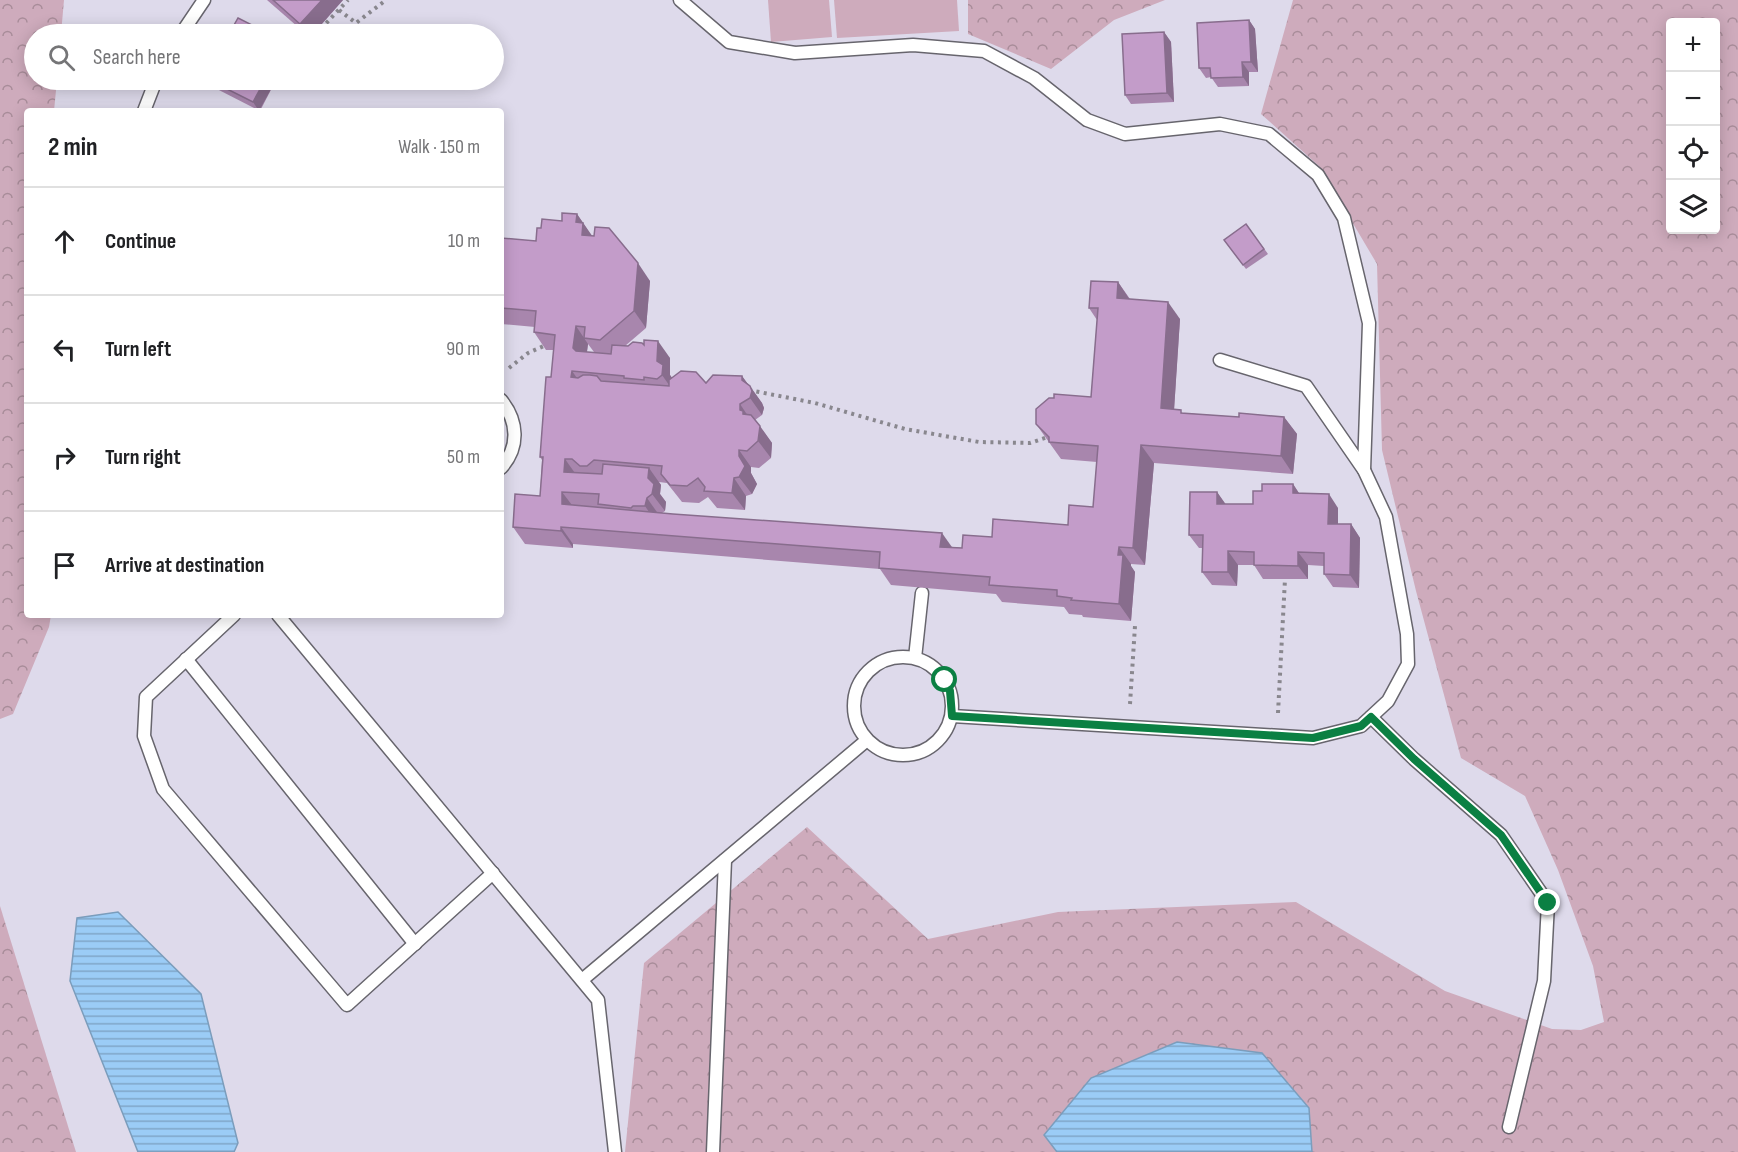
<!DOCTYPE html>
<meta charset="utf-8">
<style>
:root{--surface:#fff;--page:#f6f6f6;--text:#202124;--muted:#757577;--line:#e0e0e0}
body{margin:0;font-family:"Sofia Sans Condensed",sans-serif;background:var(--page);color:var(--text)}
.controls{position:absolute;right:18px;top:18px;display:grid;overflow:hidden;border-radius:6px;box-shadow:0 3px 15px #0003}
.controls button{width:54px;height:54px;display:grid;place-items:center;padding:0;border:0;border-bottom:2px solid var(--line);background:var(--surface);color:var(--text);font:30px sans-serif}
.stop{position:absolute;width:18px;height:18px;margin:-14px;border:4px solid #0b8043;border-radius:50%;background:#fff}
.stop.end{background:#0b8043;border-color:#fff;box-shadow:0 2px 6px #0008}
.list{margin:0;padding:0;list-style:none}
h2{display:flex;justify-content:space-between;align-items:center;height:78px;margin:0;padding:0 24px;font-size:26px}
h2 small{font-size:20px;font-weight:400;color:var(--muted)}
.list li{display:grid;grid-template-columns:39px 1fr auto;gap:18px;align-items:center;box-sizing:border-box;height:108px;padding:0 24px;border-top:2px solid var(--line)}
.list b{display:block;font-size:22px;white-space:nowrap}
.list em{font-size:20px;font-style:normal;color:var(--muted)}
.icon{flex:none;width:33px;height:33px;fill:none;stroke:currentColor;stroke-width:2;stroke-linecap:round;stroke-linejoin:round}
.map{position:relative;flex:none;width:1738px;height:1152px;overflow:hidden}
.search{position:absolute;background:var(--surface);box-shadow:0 3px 15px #0003;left:24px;top:24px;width:480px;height:66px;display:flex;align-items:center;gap:15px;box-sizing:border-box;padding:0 21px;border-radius:33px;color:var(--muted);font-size:22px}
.panel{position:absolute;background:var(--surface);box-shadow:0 3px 15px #0003;left:24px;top:108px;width:480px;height:510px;border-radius:6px}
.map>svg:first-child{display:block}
</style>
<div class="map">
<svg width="1738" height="1152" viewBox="0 0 1738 1152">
<defs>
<pattern id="forest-crowns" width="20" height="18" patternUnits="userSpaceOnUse" patternTransform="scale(1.5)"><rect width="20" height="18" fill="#ceabbc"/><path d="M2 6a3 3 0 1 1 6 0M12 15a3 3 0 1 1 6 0" fill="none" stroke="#a88c99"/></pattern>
<pattern id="water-rules" width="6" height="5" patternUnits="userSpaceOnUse" patternTransform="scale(1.5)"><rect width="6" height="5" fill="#9bccf6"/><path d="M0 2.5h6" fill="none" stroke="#7fa6c8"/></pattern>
</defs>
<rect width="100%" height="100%" fill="#e9e7f0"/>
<!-- built -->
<path fill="#dedaeb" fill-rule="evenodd" d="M0,0H1738V1152H0ZM1670,22H1716V230H1670ZM34,34H494V80H34ZM27,111H501V615H27Z"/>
<!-- forest -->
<g fill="url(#forest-crowns)" fill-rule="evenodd">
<polygon points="0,0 64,0 61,34 34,34 34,80 57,80 54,111 27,111 27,615 51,615 49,627 13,714 0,719"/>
<polygon points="968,0 1165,0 1114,20 1051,69 968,34"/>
<path d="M1293,0H1738V1152H625L644,963L807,827L928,939L1058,912L1296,902L1445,991L1552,1029L1581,1030L1604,1022L1593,966L1558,870L1525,796L1461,758L1416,591L1382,450L1377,264L1319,166L1261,114ZM1670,22H1716V230H1670Z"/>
<polygon points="0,906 76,1152 0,1152"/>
</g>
<!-- garden -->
<g fill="#ceabbc">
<polygon points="768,0 829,0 832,37 771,42"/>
<polygon points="834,0 957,0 959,31 837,38"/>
</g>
<!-- water -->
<g fill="url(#water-rules)" stroke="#7b9dbc" stroke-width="1.5">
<polygon points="118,912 201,994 238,1143 234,1152 138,1152 70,981 77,918"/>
<polygon points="1177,1042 1262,1053 1309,1108 1312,1152 1057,1152 1044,1135 1091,1078"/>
</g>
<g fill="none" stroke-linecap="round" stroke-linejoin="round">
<defs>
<g id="lane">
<polyline points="680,0 729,42 795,53 913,45 984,51 1034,78 1087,120 1125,134 1220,124 1269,134 1318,175 1344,218 1369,323 1364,470"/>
<polyline points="181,34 204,0"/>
<polyline points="144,111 156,80"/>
<path d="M501,400C518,421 520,447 501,468"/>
<polyline points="234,615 146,697 144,736 163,789 347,1005 493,873"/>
<polyline points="278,615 598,1000 615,1152"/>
<circle cx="903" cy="706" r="49"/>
<polyline points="915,658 922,593"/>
<polyline points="186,659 415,944"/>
<polyline points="952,716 1313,738 1361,726 1388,701 1408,664 1407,634 1386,517 1364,470 1306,386 1220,360"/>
<polyline points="1371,717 1414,759 1501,835 1548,903 1544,981 1509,1127"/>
<polyline points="582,980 867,740"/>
<polyline points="713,1152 725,860"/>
</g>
</defs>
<!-- lane casing -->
<use href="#lane" stroke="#67656d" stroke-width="15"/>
<!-- path -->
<g stroke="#89878e" stroke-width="4" stroke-dasharray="3 4.5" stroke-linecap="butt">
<polyline points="339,10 356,23 386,0"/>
<polyline points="316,34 348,0"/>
<polyline points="509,368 528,353 546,345"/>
<polyline points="749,390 815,403 905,429 979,442 1030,443 1048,437"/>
<polyline points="1130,704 1135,626"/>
<polyline points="1278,713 1285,579"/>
</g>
<!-- lane -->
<use href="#lane" stroke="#fff" stroke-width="12"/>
</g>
<!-- wall -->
<g fill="#a886ad" fill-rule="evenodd">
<polygon points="267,0 343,0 313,34 306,34"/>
<polygon points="1249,20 1255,29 1258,72 1249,72 1249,86 1218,87 1211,77 1206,78 1199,68"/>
<polygon points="1164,32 1171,42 1174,102 1131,104 1125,95"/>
<polygon points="207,80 276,80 260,111 213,87"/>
<path d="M577,214L591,235L650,281L646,328L625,346L644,345L670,358V375L672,378L706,383L742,376L762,403L764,408L762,415L755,420L772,443L771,458L759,468L751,467V473L757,484L752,494L746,496L745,510L717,508L708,497L699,503L682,502L667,483L659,482L661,485L660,494L666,502L665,511L662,513L962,548L992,537L1068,525L1093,507L1097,462L1061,459L1036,424L1091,397L1097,320L1089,308L1118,282L1130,299L1180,319L1174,409L1183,413L1239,417H1284L1297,434L1293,474L1154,463L1145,565L1131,564V566L1135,572L1131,621L1083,617L1082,615L1069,614L1064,607L1002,602L996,594L891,585L880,569L573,544V548L525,544L513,527L540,496L542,460L540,457L551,377L554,350H546L534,332L535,327L501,324V238L536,241L541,228L562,221ZM588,344L594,352H587Z"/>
<polygon points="1246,224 1268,254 1246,269 1224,240"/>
<polygon points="1293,484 1299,493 1338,508 1338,524 1351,524 1360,538 1359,588 1333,587 1324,574 1324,566 1308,565 1308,579 1263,579 1254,565 1238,565 1237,586 1212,585 1202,572 1203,548 1199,548 1189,535 1217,492 1225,504 1253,504 1262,491"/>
</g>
<!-- shaded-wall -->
<g fill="#886d8d">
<polygon points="322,0 343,0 313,34 307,34 300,24"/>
<polygon points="1249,20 1255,29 1258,72 1251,62"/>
<polygon points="1164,32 1171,42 1174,102 1167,93"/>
<polygon points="1242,62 1249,72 1249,86 1243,77"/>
<polygon points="265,80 276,80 259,111 253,102"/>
<polygon points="577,214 595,240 582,235 576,222"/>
<polygon points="638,263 650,281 646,328 634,311"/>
<polygon points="1118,282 1130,300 1117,298"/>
<polygon points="1168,302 1180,319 1173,426 1161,408"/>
<polygon points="576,326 588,344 585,365 573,348"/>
<polygon points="658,341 670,358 670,375 675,382 674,392 662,375 657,361"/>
<polygon points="572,371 584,388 571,377"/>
<polygon points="742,376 752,390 750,386 762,403 764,408 762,415 750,398 742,380"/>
<polygon points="740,404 752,422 755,428 740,410"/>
<polygon points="1284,417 1297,434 1293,474 1281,456"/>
<polygon points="760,426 772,443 771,458 758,441"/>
<polygon points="1141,445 1154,463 1145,565 1133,548"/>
<polygon points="739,450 751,467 751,473 757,484 752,494 739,477"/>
<polygon points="565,459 577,476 564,472"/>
<polygon points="649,468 661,485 660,494 666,502 665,511 652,494 648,478"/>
<polygon points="734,478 746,496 745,510 732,493"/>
<polygon points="1293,484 1302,498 1293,493"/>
<polygon points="562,492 575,509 562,504"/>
<polygon points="1217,492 1227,506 1217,504"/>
<polygon points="1329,494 1338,508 1338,537 1328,524"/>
<polygon points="647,498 659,515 657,524 645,506"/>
<polygon points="1351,524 1360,538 1359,588 1350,575"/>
<polygon points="561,527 573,544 573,548 561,531"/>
<polygon points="942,533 954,550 940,547"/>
<polygon points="1119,547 1131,564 1131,566 1135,572 1131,621 1119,604"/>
<polygon points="1228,551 1238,565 1237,586 1228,572"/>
<polygon points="1298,552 1308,565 1308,579 1298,566"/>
</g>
<!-- building -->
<g fill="#c39cc9" stroke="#886d8d" stroke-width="1.5">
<polygon points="273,0 322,0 300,24"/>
<polygon points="238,18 270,34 229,34"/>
<polygon points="1249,20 1251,62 1242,62 1243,77 1211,78 1210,68 1199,68 1197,23"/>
<polygon points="1164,32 1167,93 1125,95 1122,34"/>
<polygon points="209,80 265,80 253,102"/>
<polygon points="562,213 577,214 576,222 583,223 582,235 594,236 595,227 609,228 638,263 634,311 600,340 584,338 585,327 576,326 573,348 576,351 611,354 612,345 628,346 633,342 642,343 644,345 644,340 658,341 657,361 663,365 662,375 657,379 644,377 644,380 624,378 624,376 572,371 571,377 578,378 583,375 590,375 597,376 601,381 669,386 669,380 681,371 696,372 706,383 713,375 742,376 742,380 750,386 752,391 750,398 740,404 740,410 743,411 743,414 751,415 760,426 758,441 747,451 739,450 739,456 745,466 739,477 734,478 732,493 704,491 705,487 698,478 687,486 670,485 661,474 662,466 594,460 587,466 580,466 572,459 565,459 564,472 602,474 603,464 649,468 648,478 654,484 652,494 647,498 645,506 633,506 631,508 598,504 599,494 562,492 562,504 673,514 942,533 940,547 962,548 963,535 992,537 993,519 1068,525 1069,505 1093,507 1098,446 1049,442 1049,437 1036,424 1036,409 1049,398 1054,398 1054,394 1091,397 1098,308 1089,308 1091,281 1118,282 1117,298 1168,302 1161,408 1181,410 1181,413 1239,417 1239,413 1284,417 1281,456 1141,445 1133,548 1119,547 1118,555 1123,555 1119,604 1071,600 1072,598 1057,596 1057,590 989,585 990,577 879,568 880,552 561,527 561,531 513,527 515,494 540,496 543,457 540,457 546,377 551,377 555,335 534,332 536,311 501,308 501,238 536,241 537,228 541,228 542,219 562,221"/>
<polygon points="1246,224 1264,249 1243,265 1224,240"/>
<polygon points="1262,484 1293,484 1293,493 1329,494 1328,524 1351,524 1350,575 1324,574 1324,553 1298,552 1298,566 1254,565 1254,552 1228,551 1228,572 1202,572 1203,535 1189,535 1190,492 1217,492 1217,504 1253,504 1253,491 1262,491"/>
</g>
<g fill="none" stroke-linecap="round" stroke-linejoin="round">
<!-- route -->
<polyline stroke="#0b8043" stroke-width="8" points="945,680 950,691 952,716 1313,738 1361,726 1371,717 1414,759 1501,835 1548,903"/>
</g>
</svg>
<div class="controls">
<button>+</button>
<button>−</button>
<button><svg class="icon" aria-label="locate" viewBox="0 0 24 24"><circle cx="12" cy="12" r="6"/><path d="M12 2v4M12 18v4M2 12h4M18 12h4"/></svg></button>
<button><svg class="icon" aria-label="layers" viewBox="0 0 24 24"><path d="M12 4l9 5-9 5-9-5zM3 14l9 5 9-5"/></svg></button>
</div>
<div class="stop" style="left:945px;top:680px"></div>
<div class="stop end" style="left:1548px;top:903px"></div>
<div class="search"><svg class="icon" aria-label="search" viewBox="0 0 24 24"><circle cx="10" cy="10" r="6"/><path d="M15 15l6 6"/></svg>Search here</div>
<section class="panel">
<h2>2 min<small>Walk · 150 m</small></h2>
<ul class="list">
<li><svg class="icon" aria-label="ahead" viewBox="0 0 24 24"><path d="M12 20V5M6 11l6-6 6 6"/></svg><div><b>Continue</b></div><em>10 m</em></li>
<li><svg class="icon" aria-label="left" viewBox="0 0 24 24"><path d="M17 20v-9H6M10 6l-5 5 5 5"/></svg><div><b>Turn left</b></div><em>90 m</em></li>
<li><svg class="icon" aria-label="right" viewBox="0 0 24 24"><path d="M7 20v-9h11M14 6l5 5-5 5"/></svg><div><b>Turn right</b></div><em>50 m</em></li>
<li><svg class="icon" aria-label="arrive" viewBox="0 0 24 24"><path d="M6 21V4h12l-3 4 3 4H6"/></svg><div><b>Arrive at destination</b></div></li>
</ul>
</section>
</div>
